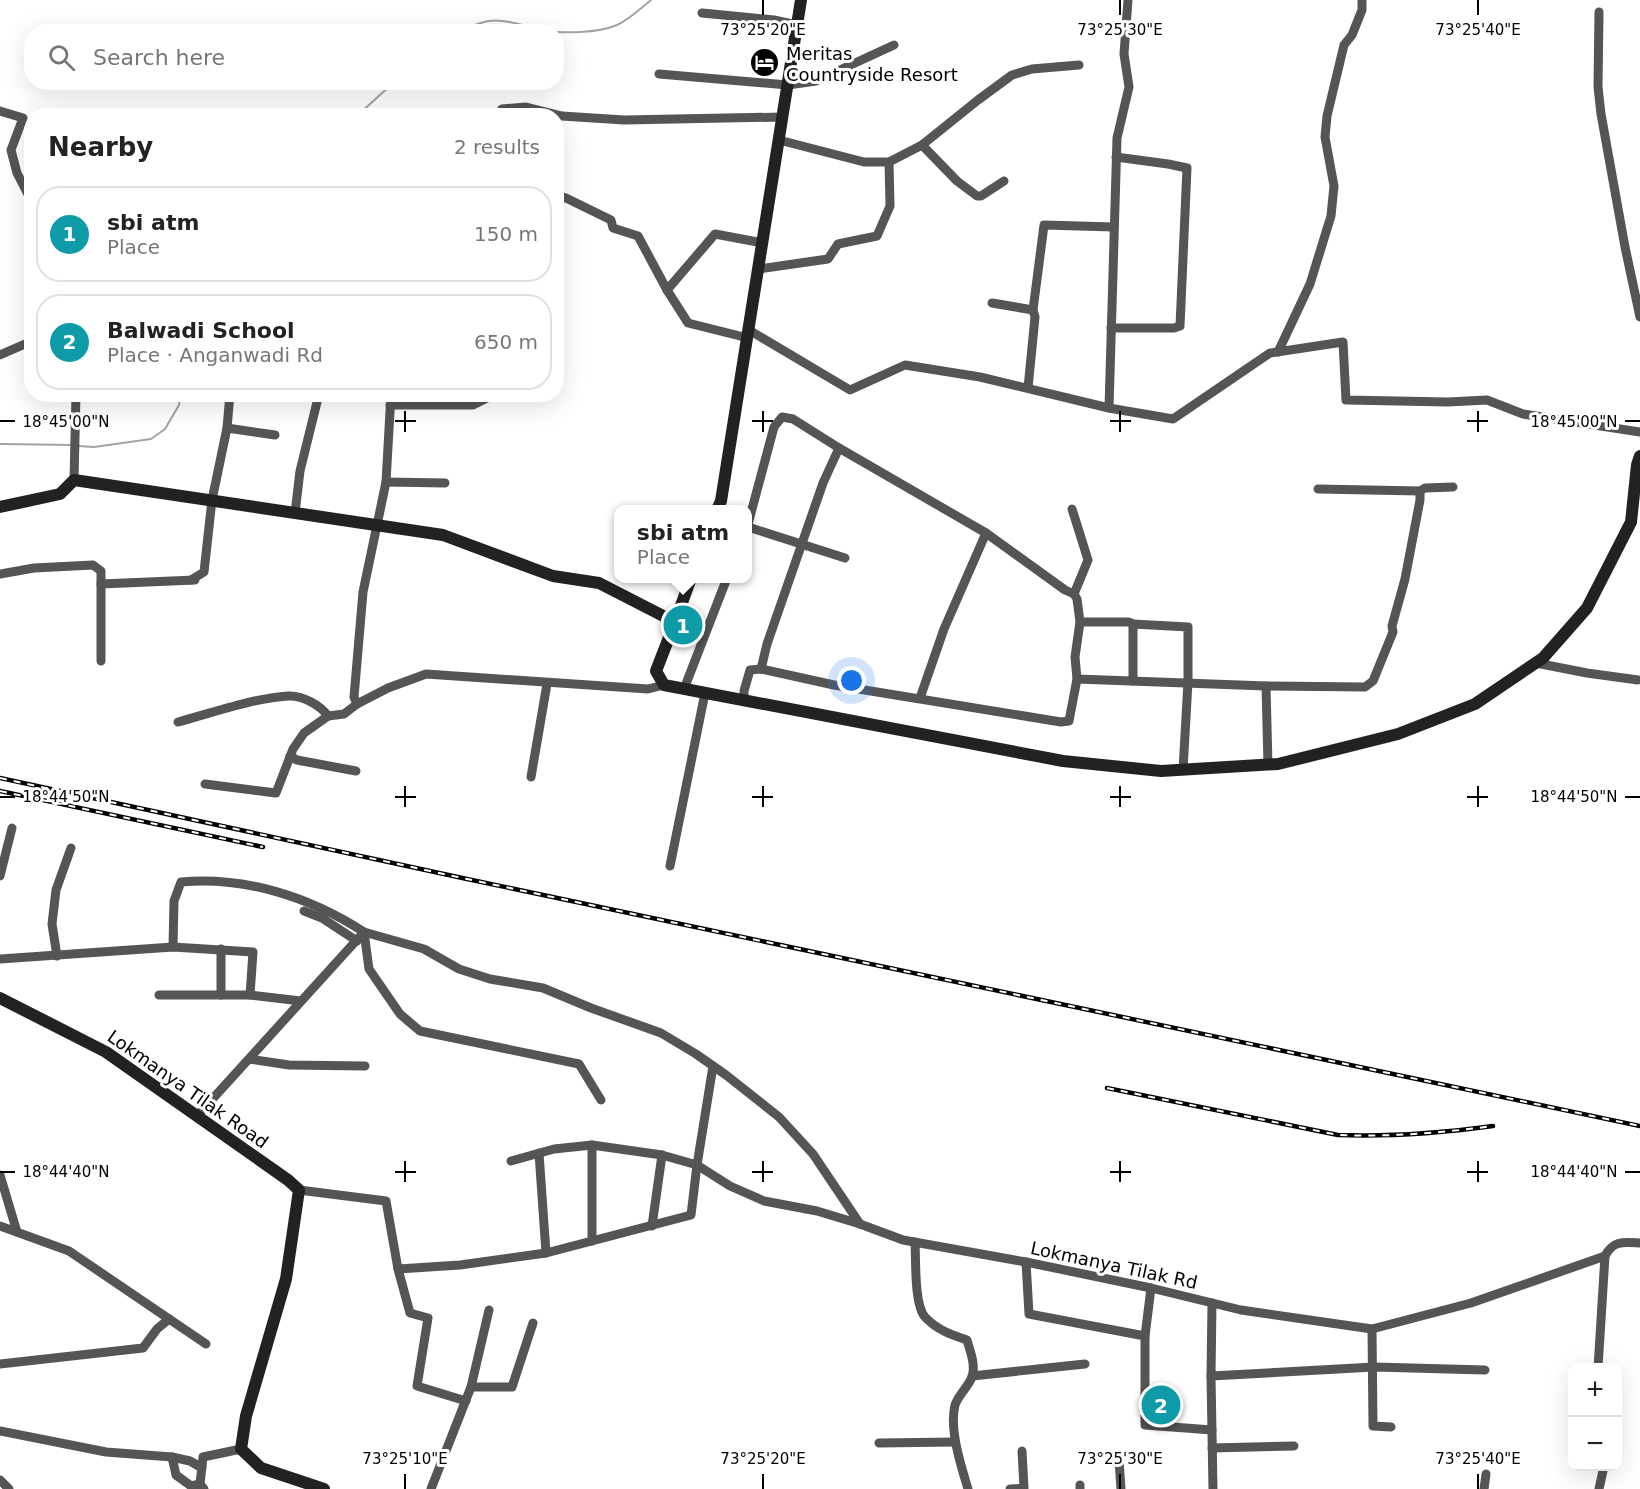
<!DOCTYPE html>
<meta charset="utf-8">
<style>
:root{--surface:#fff;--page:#f6f6f6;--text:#222;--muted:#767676;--line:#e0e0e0;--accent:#000}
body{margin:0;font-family:"DejaVu Sans",sans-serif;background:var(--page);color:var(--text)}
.controls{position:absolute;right:18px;bottom:18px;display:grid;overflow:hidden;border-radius:12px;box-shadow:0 6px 24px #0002}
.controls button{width:54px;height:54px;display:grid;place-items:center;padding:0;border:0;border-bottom:2px solid var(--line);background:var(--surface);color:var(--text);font:30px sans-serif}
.you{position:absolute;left:852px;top:681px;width:21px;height:21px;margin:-15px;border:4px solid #fff;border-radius:50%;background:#1a73e8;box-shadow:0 0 0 9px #1a73e833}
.badge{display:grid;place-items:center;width:39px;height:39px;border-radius:50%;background:var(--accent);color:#fff;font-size:20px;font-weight:700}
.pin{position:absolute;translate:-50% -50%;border:3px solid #fff;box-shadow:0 2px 6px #0006}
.popup{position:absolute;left:614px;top:505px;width:138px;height:78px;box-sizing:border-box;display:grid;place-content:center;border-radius:12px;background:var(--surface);filter:drop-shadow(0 2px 4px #0005);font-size:20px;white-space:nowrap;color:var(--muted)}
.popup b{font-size:22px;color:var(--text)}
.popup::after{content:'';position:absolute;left:50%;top:100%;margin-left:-12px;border:12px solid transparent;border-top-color:var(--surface)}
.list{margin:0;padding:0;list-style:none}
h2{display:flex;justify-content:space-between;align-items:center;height:78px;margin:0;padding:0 24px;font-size:26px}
h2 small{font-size:20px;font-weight:400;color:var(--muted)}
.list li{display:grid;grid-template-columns:39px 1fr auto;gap:18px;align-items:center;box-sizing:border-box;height:96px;margin:0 12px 12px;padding:0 12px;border:2px solid var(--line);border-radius:24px}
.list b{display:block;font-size:22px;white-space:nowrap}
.list p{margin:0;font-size:20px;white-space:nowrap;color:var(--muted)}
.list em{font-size:20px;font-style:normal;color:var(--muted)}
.icon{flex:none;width:33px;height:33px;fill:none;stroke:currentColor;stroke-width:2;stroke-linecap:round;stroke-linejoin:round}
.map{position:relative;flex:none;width:1640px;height:1489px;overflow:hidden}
.search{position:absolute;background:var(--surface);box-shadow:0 6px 24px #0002;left:24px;top:24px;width:540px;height:66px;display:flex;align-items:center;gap:15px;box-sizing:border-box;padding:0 21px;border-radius:24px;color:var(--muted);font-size:22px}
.panel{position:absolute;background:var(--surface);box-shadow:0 6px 24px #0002;left:24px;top:108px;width:540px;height:294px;border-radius:24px}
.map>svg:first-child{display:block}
</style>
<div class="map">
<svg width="1640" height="1489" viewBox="0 0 1640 1489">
<rect width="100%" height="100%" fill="#fff"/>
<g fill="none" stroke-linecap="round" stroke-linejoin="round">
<!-- stream -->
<g stroke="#a3a3a3" stroke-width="2">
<path d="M464,32C491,11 514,24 543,30C563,34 598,33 617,25C630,19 640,9 651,0"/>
<polyline points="357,116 394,82"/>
<polyline points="0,444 72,445"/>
<polyline points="78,446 94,447 151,439 165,429 179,405 180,394"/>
</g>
<!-- street -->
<g stroke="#555" stroke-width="9">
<polyline points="1599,12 1598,87 1601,114 1625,247 1640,317"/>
<polyline points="702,13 774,20 797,25"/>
<polyline points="659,74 788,85 816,81 894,45"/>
<polyline points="502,109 526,107 562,116 624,120 783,117"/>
<polyline points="0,111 23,118 11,150 17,173 32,202"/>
<polyline points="779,140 864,162 889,162 922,145 978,100 1012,75 1032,69 1079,65"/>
<polyline points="922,145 957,181 977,196 981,196 1004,181"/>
<polyline points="556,196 566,198 611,220 613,228 638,236 667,290 688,323 748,338"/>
<polyline points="758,269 828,259 838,244 877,236 890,206 889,162"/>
<polyline points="667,290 715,234 763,243"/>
<polyline points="992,303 1033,310"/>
<polyline points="1111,328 1174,328 1180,326 1187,168 1168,164 1116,157"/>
<polyline points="749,330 850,390 905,365 980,377 1109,408 1173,419 1270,353 1343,342 1346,400 1448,402 1487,400 1523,414 1640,432"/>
<polyline points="1278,352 1310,284 1331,216 1334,186 1325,137 1327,116 1344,45 1352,35 1362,10 1362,0"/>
<polyline points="0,355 32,341"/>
<polyline points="1028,388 1035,317 1033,310 1044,225 1114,227"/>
<polyline points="390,405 473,405 495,394"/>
<polyline points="1109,408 1117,138 1129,87 1124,54 1128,0"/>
<polyline points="227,428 275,435"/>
<polyline points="74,480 76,394"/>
<polyline points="386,482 445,483"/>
<polyline points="1318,489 1420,491 1425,488 1453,487"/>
<polyline points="1072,509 1088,560 1074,594"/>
<polyline points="295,513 300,471 319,394"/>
<polyline points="748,527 845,558"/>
<polyline points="0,574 34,568 93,565 101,571 101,661"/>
<polyline points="191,580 204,572 212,500 227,428 230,394"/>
<polyline points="101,584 195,580"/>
<polyline points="1080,622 1129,622 1133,624 1188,627 1188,682 1183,770"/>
<polyline points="1133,624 1133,681"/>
<polyline points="1536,663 1587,673 1638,680"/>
<polyline points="761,669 767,644 823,483 839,448"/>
<polyline points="1077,679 1266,686 1365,687 1373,681 1393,632 1392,626 1405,579 1420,500 1420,491"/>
<polyline points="1266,686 1268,765"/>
<polyline points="684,689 727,578"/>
<polyline points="920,698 944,629 986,533"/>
<polyline points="744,700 744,691 750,670 761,669 834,685 1061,722 1069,721 1077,679 1075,657 1080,622 1077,599 1074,594 1065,590 986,533 839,448 793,419 782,417 774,427 748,524"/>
<polyline points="357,704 354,697 363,592 386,482 391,394"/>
<path d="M178,722C211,713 254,698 288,696C302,695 320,705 328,716"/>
<polyline points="290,756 297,760 356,771"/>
<polyline points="531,777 547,684"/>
<polyline points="205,784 276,793 293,749 304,733 328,716 344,714 357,704 388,688 426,674 648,689 664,685"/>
<polyline points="670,866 705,693"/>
<polyline points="0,876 12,828"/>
<polyline points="304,911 322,918 357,941"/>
<path d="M173,947L174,901L181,882C245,876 310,897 364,932L369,969L400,1014L420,1031L579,1064L601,1100"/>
<polyline points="221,949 221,995"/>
<polyline points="57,956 52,924 56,890 71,848"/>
<polyline points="0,959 173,947 253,952 250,995 159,995"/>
<polyline points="250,995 301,1001"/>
<polyline points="249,1059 289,1065 365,1066"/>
<polyline points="197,1116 364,932 424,949 459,969 490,979 543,988 591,1008 661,1033 696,1054 726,1075 779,1117 813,1154 860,1224"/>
<polyline points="539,1153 546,1253"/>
<polyline points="511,1161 554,1149 592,1145 662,1155 697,1165 730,1186 764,1201 817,1211 860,1224 903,1240 1026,1262 1151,1288 1241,1310 1372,1329 1471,1303 1605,1256 1598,1368"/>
<polyline points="0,1175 17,1232"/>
<polyline points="299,1190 386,1201 398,1269 410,1313 428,1318 417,1386 466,1401"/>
<polyline points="0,1226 69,1251 206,1344"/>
<polyline points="652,1226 662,1155"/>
<polyline points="592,1241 592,1145"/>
<path d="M915,1242C916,1259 914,1305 925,1317C937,1330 952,1335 967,1340C970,1351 976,1365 972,1377C968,1387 959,1394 955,1405C949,1429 961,1466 968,1489"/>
<path d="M1605,1256C1613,1240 1624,1242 1640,1243"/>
<polyline points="1026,1262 1029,1314 1145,1336"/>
<polyline points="398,1269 460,1265 546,1253 691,1215 697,1165 713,1066"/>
<polyline points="1151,1288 1145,1336 1145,1425 1212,1430"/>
<polyline points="1212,1303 1211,1376 1213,1489"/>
<polyline points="1372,1329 1373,1426 1391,1427"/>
<polyline points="0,1364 143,1348 157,1329 169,1319"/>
<polyline points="972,1376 1085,1364"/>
<polyline points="1211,1376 1374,1367 1485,1370"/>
<polyline points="471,1387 512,1387 533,1323"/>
<polyline points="0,1431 106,1452 172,1457 176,1475 191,1486 200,1484"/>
<polyline points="879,1443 955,1442"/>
<polyline points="1212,1448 1294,1446"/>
<polyline points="172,1457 190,1461 202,1468"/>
<polyline points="1119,1460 1121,1489"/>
<polyline points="0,1480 9,1489"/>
<polyline points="1080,1485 1080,1489"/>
<polyline points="204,1489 200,1484 203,1457 241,1449"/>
<polyline points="431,1489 471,1387 489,1310"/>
<polyline points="1010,1489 1024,1488 1022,1451"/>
<polyline points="1484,1489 1486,1474"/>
<polyline points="1599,1489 1604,1466"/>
</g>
<!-- secondary -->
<g stroke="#222" stroke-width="12">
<polyline points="0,507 60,494 74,480 443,535 553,576 599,583 675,622 691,578"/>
<polyline points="717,510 721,501 801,0"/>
<polyline points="675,622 656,671 664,685 1063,761 1161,771 1278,764 1398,734 1475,704 1543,658 1587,608 1631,522 1637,465 1640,456"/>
<polyline points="0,998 106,1052 288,1180 299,1190 286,1279 246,1416 241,1449 261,1468 324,1489"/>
</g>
<defs>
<g id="rail">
<polyline points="0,778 467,879 1640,1126"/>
<polyline points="0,791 263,847"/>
<path d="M1107,1088L1338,1135C1390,1137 1441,1133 1493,1126"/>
</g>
</defs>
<!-- rail casing -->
<use href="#rail" stroke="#000" stroke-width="4.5"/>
<!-- rail -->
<use href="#rail" stroke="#fff" stroke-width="2" stroke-dasharray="7" stroke-linecap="butt"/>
</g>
<!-- ticks -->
<path fill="none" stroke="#000" stroke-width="2" d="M763,0V15M1120,0V15M1478,0V15M405,411V432M763,411V432M1120,411V432M1478,411V432M0,421H15M395,421H416M752,421H773M1110,421H1131M1467,421H1488M1625,421H1640M405,786V807M763,786V807M1120,786V807M1478,786V807M0,797H15M395,797H416M752,797H773M1110,797H1131M1467,797H1488M1625,797H1640M405,1161V1182M763,1161V1182M1120,1161V1182M1478,1161V1182M0,1172H15M395,1172H416M752,1172H773M1110,1172H1131M1467,1172H1488M1625,1172H1640M405,1474V1489M763,1474V1489M1120,1474V1489M1478,1474V1489"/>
<!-- icons -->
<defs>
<symbol id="hotel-disc" viewBox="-11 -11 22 22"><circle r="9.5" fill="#000" stroke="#fff"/><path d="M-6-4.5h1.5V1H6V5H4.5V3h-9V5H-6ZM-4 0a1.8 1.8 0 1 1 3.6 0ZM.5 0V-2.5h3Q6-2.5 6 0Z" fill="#fff"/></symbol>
</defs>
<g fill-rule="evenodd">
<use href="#hotel-disc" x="748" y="46" width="33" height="33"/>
</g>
<g text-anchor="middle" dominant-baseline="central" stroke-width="6" stroke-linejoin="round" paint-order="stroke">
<!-- poi labels -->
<g font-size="18" fill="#000" stroke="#fff" text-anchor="start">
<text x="786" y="53">Meritas<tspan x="786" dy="21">Countryside Resort</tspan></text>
</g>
<!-- street labels -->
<g font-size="18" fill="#000" stroke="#fff">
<text transform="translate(188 1089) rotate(35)">Lokmanya Tilak Road</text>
<text transform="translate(1114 1265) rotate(12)">Lokmanya Tilak Rd</text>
</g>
</g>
<g font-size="15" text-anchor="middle" fill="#000" stroke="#fff" stroke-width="6" stroke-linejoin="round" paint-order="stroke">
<text x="763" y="35">73°25'20"E</text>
<text x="1120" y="35">73°25'30"E</text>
<text x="1478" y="35">73°25'40"E</text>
<text x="66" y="427">18°45'00"N</text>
<text x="1574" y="427">18°45'00"N</text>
<text x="66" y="802">18°44'50"N</text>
<text x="1574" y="802">18°44'50"N</text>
<text x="66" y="1177">18°44'40"N</text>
<text x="1574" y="1177">18°44'40"N</text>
<text x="405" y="1464">73°25'10"E</text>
<text x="763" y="1464">73°25'20"E</text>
<text x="1120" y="1464">73°25'30"E</text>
<text x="1478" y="1464">73°25'40"E</text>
</g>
</svg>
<div class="controls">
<button>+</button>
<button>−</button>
</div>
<div class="you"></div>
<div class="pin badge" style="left:683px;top:625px;background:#0f9aa8">1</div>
<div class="popup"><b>sbi atm</b>Place</div>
<div class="pin badge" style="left:1161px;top:1405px;background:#0f9aa8">2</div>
<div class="search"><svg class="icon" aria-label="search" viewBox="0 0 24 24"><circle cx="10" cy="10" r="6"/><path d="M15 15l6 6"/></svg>Search here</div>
<section class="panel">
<h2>Nearby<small>2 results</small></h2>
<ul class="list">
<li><span class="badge" style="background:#0f9aa8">1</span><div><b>sbi atm</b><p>Place</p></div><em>150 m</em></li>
<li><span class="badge" style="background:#0f9aa8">2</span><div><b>Balwadi School</b><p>Place · Anganwadi Rd</p></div><em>650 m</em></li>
</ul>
</section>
</div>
